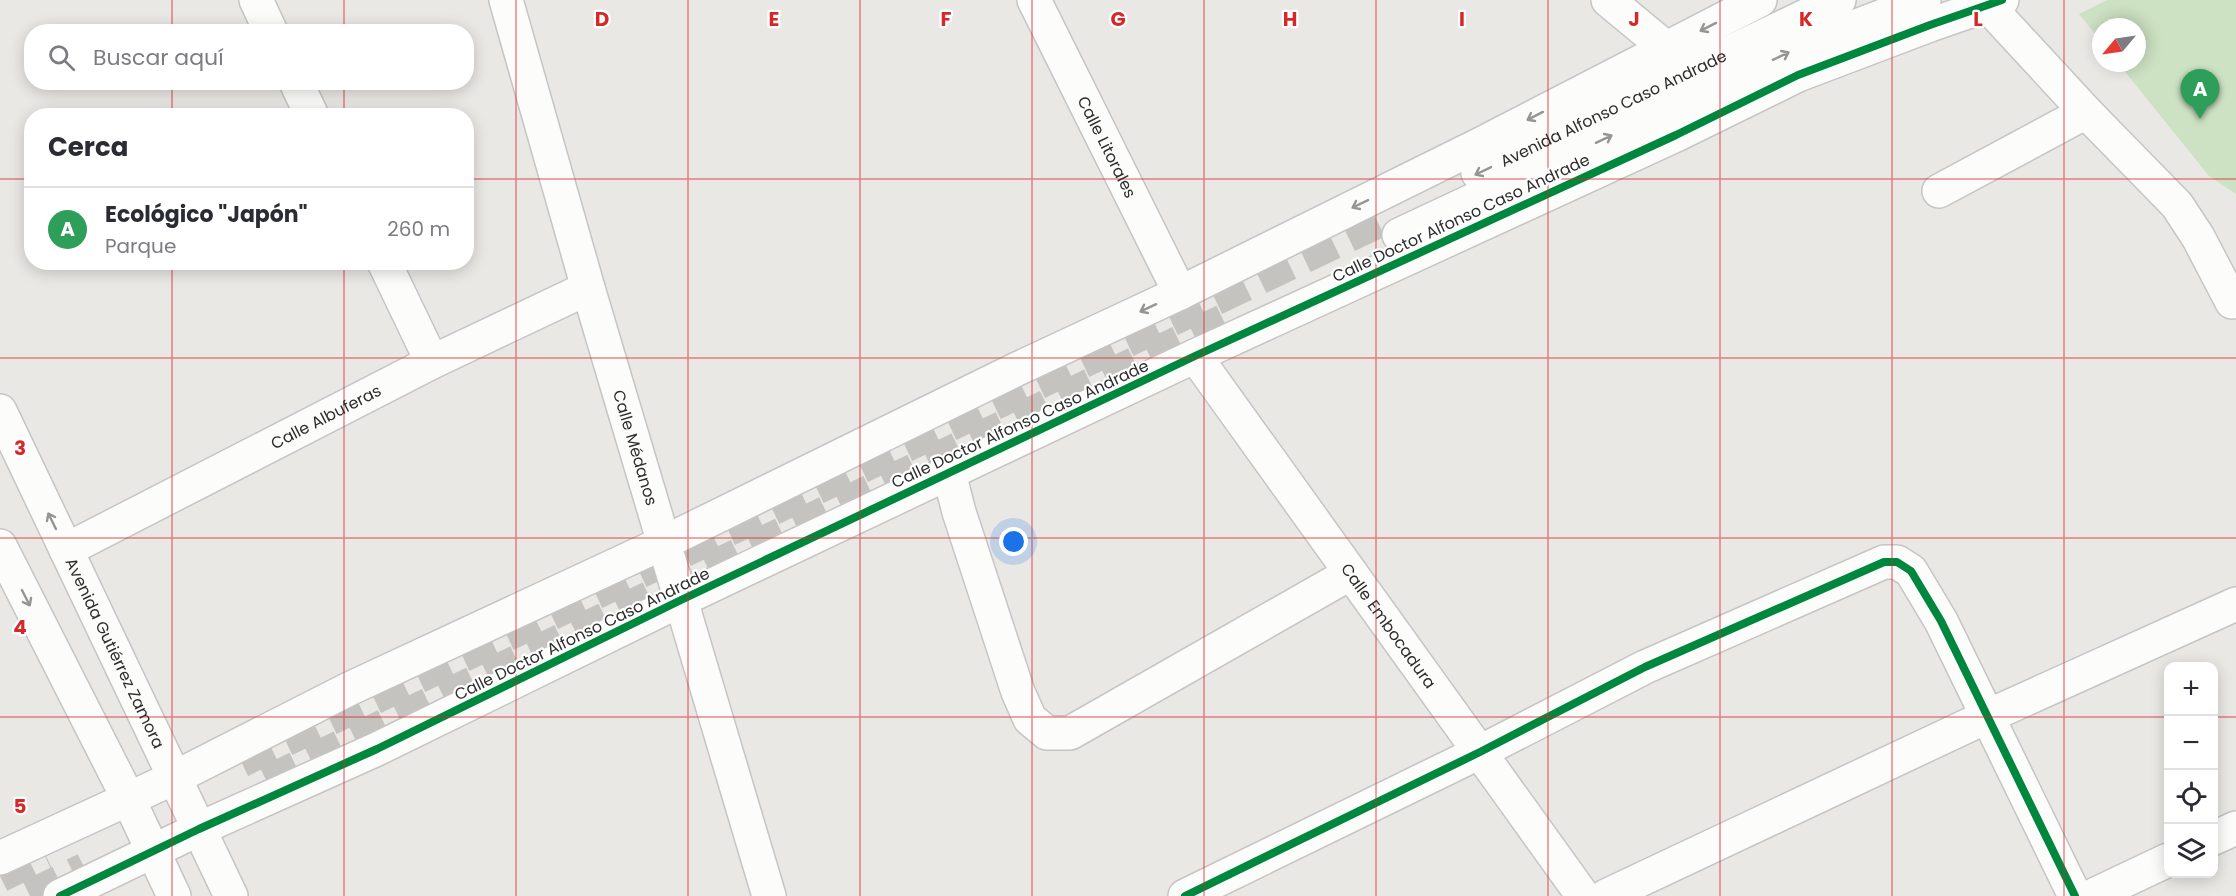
<!DOCTYPE html>
<html lang="es">
<meta charset="utf-8">
<style>
:root{--surface:#fff;--page:#f2f2f3;--text:#2b2b33;--muted:#7c7c81;--line:#e1e1e2;--accent:#7c3aed}
body{margin:0;font-family:Poppins,sans-serif;background:var(--page);color:var(--text)}
.controls{position:absolute;right:18px;bottom:18px;display:grid;overflow:hidden;border-radius:12px;box-shadow:0 3px 15px #0003}
.controls button{width:54px;height:54px;display:grid;place-items:center;padding:0;border:0;border-bottom:2px solid var(--line);background:var(--surface);color:var(--text);font:30px sans-serif}
.compass{position:absolute;left:2092px;top:18px;width:54px;height:54px;border-radius:50%;background:var(--surface);box-shadow:0 3px 15px #0003;rotate:241deg}
.you{position:absolute;left:1014px;top:542px;width:21px;height:21px;margin:-15px;border:4px solid #fff;border-radius:50%;background:#1a73e8;box-shadow:0 0 0 9px #1a73e833}
.badge{display:grid;place-items:center;width:39px;height:39px;border-radius:50%;background:var(--accent);color:#fff;font-size:20px;font-weight:700}
.pin{position:absolute;translate:-50% -50px;filter:drop-shadow(0 2px 3px #0008)}
.pin::after{content:'';position:absolute;top:32px;width:21px;height:18px;background:inherit;clip-path:polygon(0 0,100% 0,50% 100%)}
.list{margin:0;padding:0;list-style:none}
h2{display:flex;justify-content:space-between;align-items:center;height:78px;margin:0;padding:0 24px;font-size:26px}
h2 small{font-size:20px;font-weight:400;color:var(--muted)}
.list li{display:grid;grid-template-columns:39px 1fr auto;gap:18px;align-items:center;box-sizing:border-box;height:84px;padding:0 24px;border-top:2px solid var(--line)}
.list b{display:block;font-size:22px;white-space:nowrap}
.list p{margin:0;font-size:20px;white-space:nowrap;color:var(--muted)}
.list em{font-size:20px;font-style:normal;color:var(--muted)}
.icon{flex:none;width:33px;height:33px;fill:none;stroke:currentColor;stroke-width:2;stroke-linecap:round;stroke-linejoin:round}
.map{position:relative;flex:none;width:2236px;height:896px;overflow:hidden}
.search{position:absolute;background:var(--surface);box-shadow:0 3px 15px #0003;left:24px;top:24px;width:450px;height:66px;display:flex;align-items:center;gap:15px;box-sizing:border-box;padding:0 21px;border-radius:24px;color:var(--muted);font-size:22px}
.panel{position:absolute;background:var(--surface);box-shadow:0 3px 15px #0003;left:24px;top:108px;width:450px;height:162px;border-radius:24px}
.map>svg:first-child{display:block}
</style>
<div class="map">
<svg width="2236" height="896" viewBox="0 0 2236 896">
<rect width="100%" height="100%" fill="#eae8e5"/>
<!-- park -->
<polygon fill="#cde2c2" points="2107,0 2236,0 2236,194 2209,176 2118,63 2137,63 2137,27 2101,27 2101,41 2079,14"/>
<g fill="none" stroke-linecap="round" stroke-linejoin="round">
<!-- secondary-tunnel -->
<g stroke="#c4c3c0" stroke-width="33" stroke-dasharray="33 16" stroke-linecap="butt">
<polyline points="241,761 1388,217"/>
<polyline points="267,782 1231,317"/>
<polyline points="0,876 45,854"/>
<polyline points="30,896 85,869"/>
</g>
<defs>
<g id="minor">
<polyline points="256,0 271,32"/>
<path id="s1" d="M506,0L588,288L769,896"/>
<path id="s2" d="M1034,0L1180,293"/>
<polyline points="1608,0 1666,48"/>
<polyline points="1988,6 2086,112 2177,205 2198,237 2232,302"/>
<polyline points="296,82 312,116"/>
<polyline points="1939,191 2086,112"/>
<polyline points="384,262 432,362"/>
<path id="s3" d="M1195,356L1583,896"/>
<polyline points="949,473 959,512 1018,692 1030,719 1047,733 1070,733 1351,573"/>
<path id="s4" d="M66,550L432,362L588,288"/>
<polyline points="2214,838 2236,828"/>
<polyline points="1185,896 1480,752 1645,667 1884,562 1897,562 1911,571 1941,621 2075,896"/>
<polyline points="1606,896 1986,717 2236,604"/>
<polyline points="2092,896 2168,860"/>
</g>
<g id="tertiary">
<path id="s5" d="M0,411L231,896"/>
<polyline points="0,546 128,798 174,896"/>
<polyline points="0,858 176,777 349,689 663,543 1015,370 1180,293 1481,144 1760,0"/>
<polyline points="60,896 199,829 377,749 681,600 1195,356 1676,135 1798,75 1930,25 2002,0"/>
</g>
<g id="secondary">
<path id="s6" d="M1478,173L1839,0"/>
<polyline points="1399,235 1792,51 1924,0"/>
</g>
</defs>
<!-- minor casing -->
<use href="#minor" stroke="#c5c5c5" stroke-width="36"/>
<!-- tertiary casing -->
<use href="#tertiary" stroke="#c5c5c5" stroke-width="36"/>
<!-- secondary casing -->
<use href="#secondary" stroke="#c5c5c5" stroke-width="36"/>
<!-- minor -->
<use href="#minor" stroke="#fcfcfb" stroke-width="33"/>
<!-- tertiary -->
<use href="#tertiary" stroke="#fcfcfb" stroke-width="33"/>
<!-- secondary -->
<use href="#secondary" stroke="#fcfcfb" stroke-width="33"/>
<defs>
<g id="cycleway">
<polyline points="60,896 199,829 377,749 681,600 1195,356 1676,135 1798,75 1930,25 2002,0"/>
<polyline points="1185,896 1480,752 1645,667 1884,562 1897,562 1911,571 1941,621 2075,896"/>
</g>
</defs>
<!-- cycleway casing -->
<use href="#cycleway" stroke="#fff" stroke-width="11"/>
<!-- cycleway -->
<use href="#cycleway" stroke="#00873e" stroke-width="8"/>
</g>
<!-- one-way arrows -->
<defs><path id="oneway-shaft" d="M-6 0H5M1.5-3L5.5 0L1.5 3" fill="none" stroke-width="1.6" stroke-linecap="round" stroke-linejoin="round" transform="scale(1.5)"/></defs>
<g stroke="#959594">
<use href="#oneway-shaft" transform="translate(1708 27) rotate(153)"/>
<use href="#oneway-shaft" transform="translate(1781 56) rotate(-25)"/>
<use href="#oneway-shaft" transform="translate(1535 116) rotate(153)"/>
<use href="#oneway-shaft" transform="translate(1604 139) rotate(-25)"/>
<use href="#oneway-shaft" transform="translate(1483 171) rotate(154)"/>
<use href="#oneway-shaft" transform="translate(1360 204) rotate(154)"/>
<use href="#oneway-shaft" transform="translate(1148 308) rotate(155)"/>
<use href="#oneway-shaft" transform="translate(52 521) rotate(-116)"/>
<use href="#oneway-shaft" transform="translate(26 598) rotate(63)"/>
</g>
<!-- grid -->
<path fill="none" stroke="#d62828" stroke-width="1.5" stroke-opacity="0.55" d="M172,0V32M344,0V32M516,0V896M688,0V896M860,0V896M1032,0V896M1204,0V896M1376,0V896M1548,0V896M1720,0V896M1892,0V896M2064,0V896M172,82V116M344,82V116M0,179H32M466,179H2236M172,262V896M344,262V896M0,358H2236M0,538H2236M0,717H2168M2214,717H2236"/>
<g text-anchor="middle" dominant-baseline="central" stroke-width="4.5" stroke-linejoin="round" paint-order="stroke">
<!-- street labels -->
<g font-size="16" fill="#2e2e2e" stroke="#fff">
<text stroke="none"><textPath href="#s6" startOffset="150">Avenida Alfonso Caso Andrade</textPath></text>
<text stroke="none"><textPath href="#s2" startOffset="164">Calle Litorales</textPath></text>
<text transform="translate(1461 218) rotate(-25)">Calle Doctor Alfonso Caso Andrade</text>
<text stroke="none"><textPath href="#s4" startOffset="292">Calle Albuferas</textPath></text>
<text transform="translate(1020 424) rotate(-25)">Calle Doctor Alfonso Caso Andrade</text>
<text stroke="none"><textPath href="#s1" startOffset="466">Calle Médanos</textPath></text>
<text stroke="none"><textPath href="#s3" startOffset="332">Calle Embocadura</textPath></text>
<text transform="translate(582 634) rotate(-26)">Calle Doctor Alfonso Caso Andrade</text>
<text stroke="none"><textPath href="#s5" startOffset="268">Avenida Gutiérrez Zamora</textPath></text>
</g>
</g>
<g font-size="20" text-anchor="middle" font-weight="bold" fill="#d62828" stroke="#fff" stroke-width="4.5" stroke-linejoin="round" paint-order="stroke">
<text x="602" y="26">D</text>
<text x="774" y="26">E</text>
<text x="946" y="26">F</text>
<text x="1118" y="26">G</text>
<text x="1290" y="26">H</text>
<text x="1462" y="26">I</text>
<text x="1634" y="26">J</text>
<text x="1806" y="26">K</text>
<text x="1978" y="26">L</text>
<text x="20" y="455">3</text>
<text x="20" y="634">4</text>
<text x="20" y="813">5</text>
</g>
</svg>
<div class="controls">
<button>+</button>
<button>−</button>
<button><svg class="icon" aria-label="locate" viewBox="0 0 24 24"><circle cx="12" cy="12" r="6"/><path d="M12 2v4M12 18v4M2 12h4M18 12h4"/></svg></button>
<button><svg class="icon" aria-label="layers" viewBox="0 0 24 24"><path d="M12 4l9 5-9 5-9-5zM3 14l9 5 9-5"/></svg></button>
</div>
<svg class="compass" viewBox="-18 -18 36 36"><path d="M0-13l5 13h-10z" fill="#e53935"/><path d="M0 13l5-13h-10z" fill="#7c7c81"/></svg>
<div class="you"></div>
<div class="pin badge" style="left:2200px;top:119px;background:#2e9e5b">A</div>
<div class="search"><svg class="icon" aria-label="search" viewBox="0 0 24 24"><circle cx="10" cy="10" r="6"/><path d="M15 15l6 6"/></svg>Buscar aquí</div>
<section class="panel">
<h2>Cerca<small></small></h2>
<ul class="list">
<li><span class="badge" style="background:#2e9e5b">A</span><div><b>Ecológico &quot;Japón&quot;</b><p>Parque</p></div><em>260 m</em></li>
</ul>
</section>
</div>
